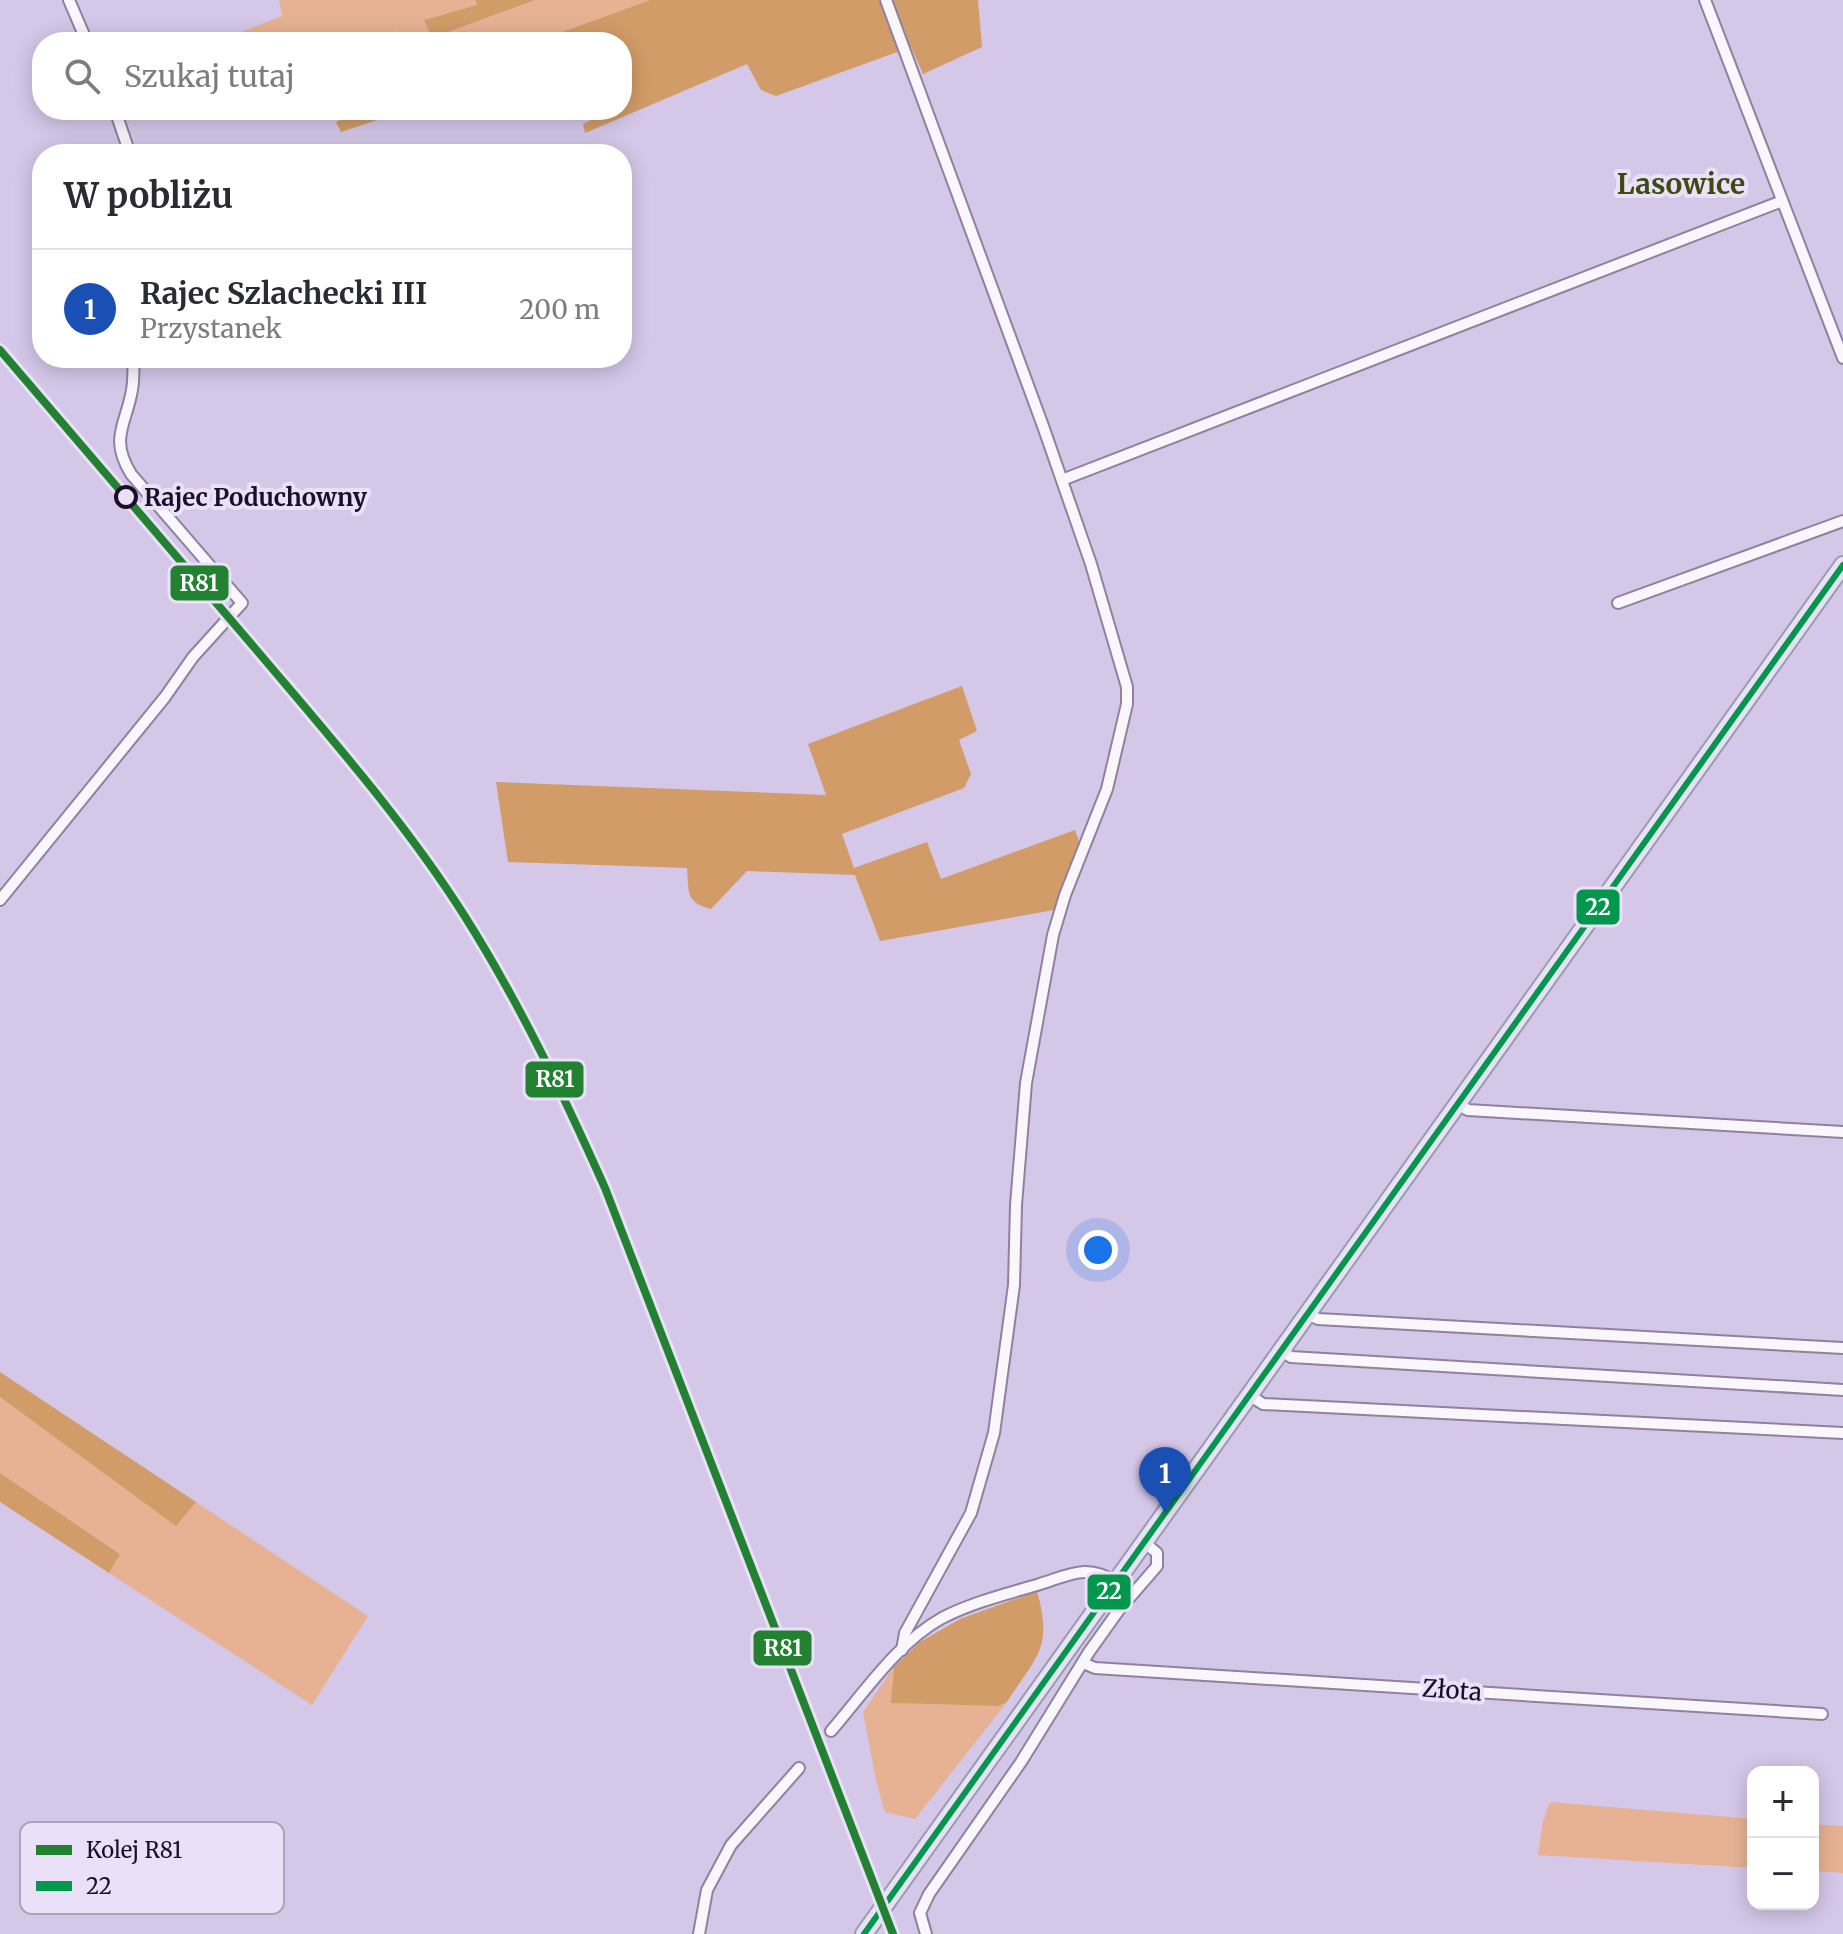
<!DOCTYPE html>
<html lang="pl">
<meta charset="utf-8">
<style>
:root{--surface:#fff;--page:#f2f2f3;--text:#2b2b33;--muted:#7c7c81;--line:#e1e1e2;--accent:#1a73e8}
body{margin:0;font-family:Merriweather,serif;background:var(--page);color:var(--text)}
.controls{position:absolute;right:24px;bottom:24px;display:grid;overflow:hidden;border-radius:16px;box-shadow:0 4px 20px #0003}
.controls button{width:72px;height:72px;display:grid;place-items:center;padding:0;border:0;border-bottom:2px solid var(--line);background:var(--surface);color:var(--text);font:40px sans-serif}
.you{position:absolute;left:1098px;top:1250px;width:28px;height:28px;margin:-20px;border:6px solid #fff;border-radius:50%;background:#1a73e8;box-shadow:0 0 0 12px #1a73e833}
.badge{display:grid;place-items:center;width:52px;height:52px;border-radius:50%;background:var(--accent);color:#fff;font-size:26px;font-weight:700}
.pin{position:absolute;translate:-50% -66px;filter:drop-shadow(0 2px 4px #0008)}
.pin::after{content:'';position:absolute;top:42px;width:28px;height:24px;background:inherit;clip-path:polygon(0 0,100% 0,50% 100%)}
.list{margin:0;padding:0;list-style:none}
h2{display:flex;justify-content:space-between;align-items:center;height:104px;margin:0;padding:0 32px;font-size:34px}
h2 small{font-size:26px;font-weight:400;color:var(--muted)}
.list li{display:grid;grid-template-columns:52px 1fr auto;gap:24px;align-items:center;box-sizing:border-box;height:120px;padding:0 32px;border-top:2px solid var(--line)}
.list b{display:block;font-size:30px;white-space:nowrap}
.list p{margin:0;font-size:26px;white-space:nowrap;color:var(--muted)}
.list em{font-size:26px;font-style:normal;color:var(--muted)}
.icon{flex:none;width:44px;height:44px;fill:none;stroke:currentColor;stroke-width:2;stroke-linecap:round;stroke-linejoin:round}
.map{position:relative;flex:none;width:1843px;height:1934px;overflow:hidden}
.search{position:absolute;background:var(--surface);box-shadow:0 4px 20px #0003;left:32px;top:32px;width:600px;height:88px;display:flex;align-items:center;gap:20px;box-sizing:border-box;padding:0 28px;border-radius:32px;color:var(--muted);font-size:30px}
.panel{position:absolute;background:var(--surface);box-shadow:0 4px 20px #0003;left:32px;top:144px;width:600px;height:224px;border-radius:32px}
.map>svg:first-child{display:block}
</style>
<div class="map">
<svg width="1843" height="1934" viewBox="0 0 1843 1934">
<rect width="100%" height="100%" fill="#d4c7e8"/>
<!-- green -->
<g fill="#e7b294">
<polygon points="279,0 475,0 477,5 433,38 535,0 650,0 535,42 403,42 398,31 362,42 216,42 282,16"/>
<polygon points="0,1397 176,1525 196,1502 368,1616 312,1705 109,1573 119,1553 0,1473"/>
<path d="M894,1667L892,1702C927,1706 963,1703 999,1706L1007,1702L915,1819L885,1812L876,1780L863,1712Z"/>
<polygon points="1550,1802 1753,1819 1753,1868 1538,1855 1543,1821"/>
<polygon points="1813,1824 1843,1826 1843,1873 1813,1871"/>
</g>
<!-- forest -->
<g fill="#d29c68">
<polygon points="475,0 535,0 432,38 424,20 477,5"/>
<polygon points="650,0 978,0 982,47 923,74 911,47 776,96 761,90 747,64 585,133 583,124 611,110 622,110 622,104 630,100 627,83 622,84 622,42 535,42"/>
<polygon points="363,110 408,110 341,132 336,122"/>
<path d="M962,686L977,731L959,740L971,774L964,788L842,834L854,868L927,842L941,879L1075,830L1081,847L1054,910L880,941L855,875L747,871L711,909C685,902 689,892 687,868L508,862L496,782L826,795L808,744Z"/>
<polygon points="0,1372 196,1502 176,1526 0,1397"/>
<polygon points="0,1473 120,1554 109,1573 0,1502"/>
<path d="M1037,1591C1053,1649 1037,1655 1007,1702L999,1706L891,1703L894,1667L920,1642L960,1619Z"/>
</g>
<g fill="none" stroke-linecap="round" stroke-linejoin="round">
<defs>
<g id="street">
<polyline points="69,0 87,42"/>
<polyline points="886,0 1043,426 1091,564 1127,687 1127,704 1107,789 1065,895 1053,935 1026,1083 1016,1205 1014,1285 994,1433 971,1513 905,1633 902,1650"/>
<polyline points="1705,0 1843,358"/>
<polyline points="115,110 130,154"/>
<polyline points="1062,480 1782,201"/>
<polyline points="1618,603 1843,521"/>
<path d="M0,900L165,697L193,657L242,603L131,474C109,438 126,425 132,390C134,379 133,368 134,358"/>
<polyline points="1457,1104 1468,1110 1843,1132"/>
<polyline points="1307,1314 1318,1319 1843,1348"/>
<polyline points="1281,1351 1291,1357 1843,1390"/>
<polyline points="1249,1395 1263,1404 1843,1433"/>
<polyline points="1083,1663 1095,1668 1822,1714"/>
<path d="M831,1731C864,1693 897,1643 942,1618C973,1602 1007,1594 1040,1584C1069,1575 1088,1563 1115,1582"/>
<polyline points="699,1934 707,1890 731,1845 799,1768"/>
<polyline points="926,1934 920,1913 929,1894 1021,1762 1089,1652 1119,1610 1157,1566 1157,1553 1144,1542"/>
</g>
<polyline id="primary" points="864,1934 1843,565"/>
</defs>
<!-- street casing -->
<use href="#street" stroke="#8e829e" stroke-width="14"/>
<!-- primary casing -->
<use href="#primary" stroke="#9a9bb2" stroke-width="20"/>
<!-- street -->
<use href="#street" stroke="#f9f7fc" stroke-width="10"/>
<!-- primary -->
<use href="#primary" stroke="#e2e5ed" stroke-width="16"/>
<defs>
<polyline id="bus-1" points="864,1934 1843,565"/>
</defs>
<!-- bus-1 casing -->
<use href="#bus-1" stroke="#eae1f9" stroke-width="12"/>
<!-- bus-1 -->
<use href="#bus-1" stroke="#03974d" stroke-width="6"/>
<defs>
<path id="rail-1" d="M0,350C86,451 173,552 259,653C330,737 405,822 464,915C519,1002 563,1094 605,1188L893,1934"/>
</defs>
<!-- rail-1 casing -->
<use href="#rail-1" stroke="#eae1f9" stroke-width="14"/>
<!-- rail-1 -->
<use href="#rail-1" stroke="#238132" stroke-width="8"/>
</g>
<!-- markers -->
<circle fill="#eae1f9" stroke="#1a0e29" stroke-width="4" cx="126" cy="497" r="10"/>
<g text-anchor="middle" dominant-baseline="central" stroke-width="8" stroke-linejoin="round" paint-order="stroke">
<!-- stop labels -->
<g font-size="24" font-weight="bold" fill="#1a0e29" stroke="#eae1f9" text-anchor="start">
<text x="144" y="497">Rajec Poduchowny</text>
</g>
<!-- street labels -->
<g font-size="24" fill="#1a0e29" stroke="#eae1f9">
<text transform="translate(1452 1690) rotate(4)">Złota</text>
</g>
<!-- quarter labels -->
<g font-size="28" font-weight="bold" fill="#3d4b13" stroke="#eae1f9">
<text x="1681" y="184">Lasowice</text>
</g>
</g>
<!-- legend -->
<rect x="20" y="1822" width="264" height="92" rx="12" fill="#eae1f9" stroke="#aca2bb" stroke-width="2"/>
<rect x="36" y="1845" width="36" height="10" fill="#238132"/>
<rect x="36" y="1881" width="36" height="10" fill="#03974d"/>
<g font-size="22" fill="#1a0e29">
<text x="86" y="1858">Kolej R81</text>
<text x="86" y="1894">22</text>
</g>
<g stroke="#eae1f9" stroke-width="3">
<rect x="169" y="564" width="61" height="38" rx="8" fill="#238132"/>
<rect x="1575" y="888" width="46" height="38" rx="8" fill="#03974d"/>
<rect x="524" y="1060" width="61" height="39" rx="8" fill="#238132"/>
<rect x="1086" y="1573" width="46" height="38" rx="8" fill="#03974d"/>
<rect x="752" y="1629" width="61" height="38" rx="8" fill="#238132"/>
</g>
<g font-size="22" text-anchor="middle" font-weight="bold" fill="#fff">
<text x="199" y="591">R81</text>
<text x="1598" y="915">22</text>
<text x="555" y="1087">R81</text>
<text x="1109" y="1599">22</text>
<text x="783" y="1656">R81</text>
</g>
</svg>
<div class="controls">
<button>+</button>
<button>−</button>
</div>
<div class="you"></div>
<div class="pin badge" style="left:1165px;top:1513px;background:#1a4fb4">1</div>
<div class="search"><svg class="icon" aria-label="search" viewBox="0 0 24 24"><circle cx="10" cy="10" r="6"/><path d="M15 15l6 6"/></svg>Szukaj tutaj</div>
<section class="panel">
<h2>W pobliżu<small></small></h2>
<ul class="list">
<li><span class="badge" style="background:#1a4fb4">1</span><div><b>Rajec Szlachecki III</b><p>Przystanek</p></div><em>200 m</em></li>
</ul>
</section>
</div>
